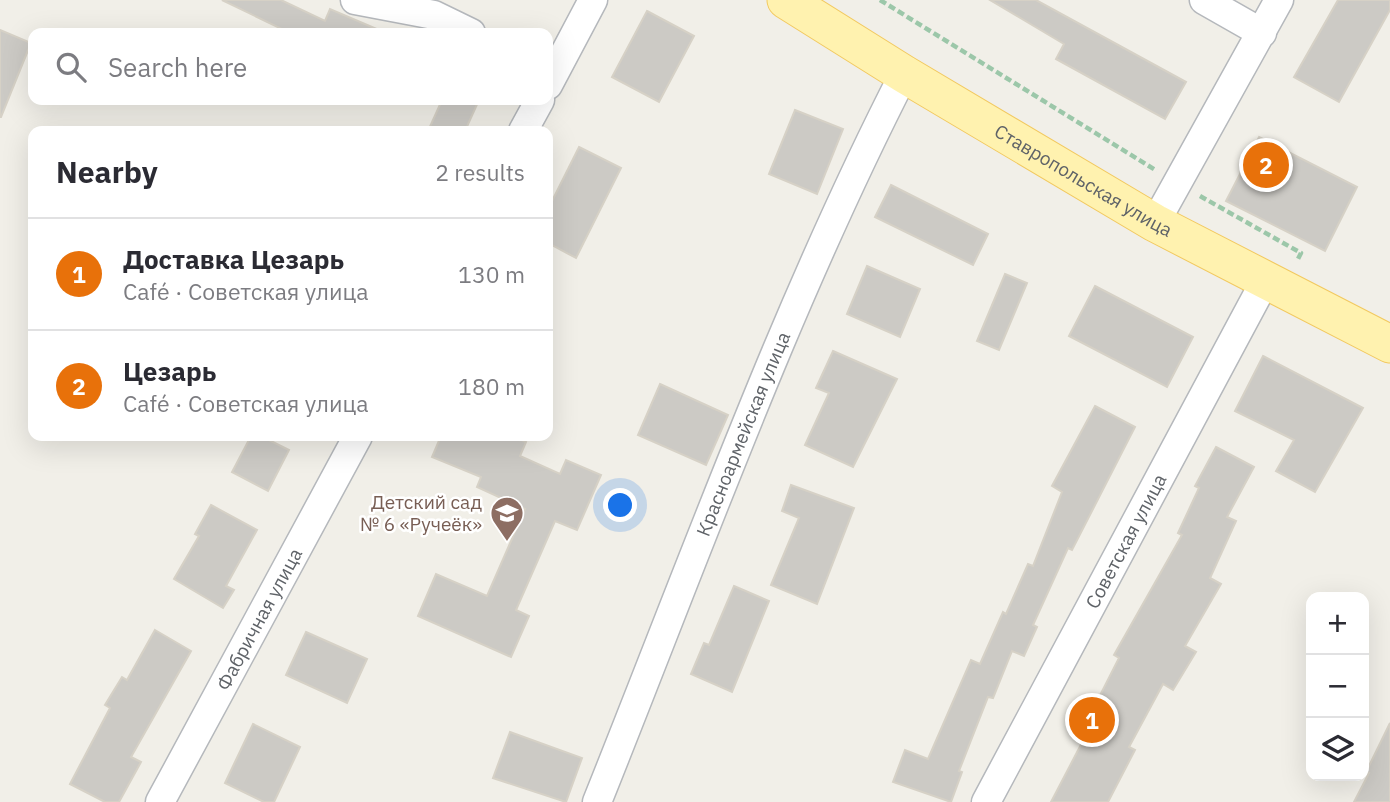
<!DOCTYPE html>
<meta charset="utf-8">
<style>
:root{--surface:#fff;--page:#f7f7f7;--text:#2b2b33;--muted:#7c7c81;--line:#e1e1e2;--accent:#111827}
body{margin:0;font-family:"IBM Plex Sans",sans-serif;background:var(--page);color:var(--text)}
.controls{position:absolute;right:21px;bottom:21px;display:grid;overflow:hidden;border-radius:14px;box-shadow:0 7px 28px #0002}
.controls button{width:63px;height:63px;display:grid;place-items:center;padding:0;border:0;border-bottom:2px solid var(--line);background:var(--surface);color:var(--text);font:35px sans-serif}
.you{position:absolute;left:621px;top:506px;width:24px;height:24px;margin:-18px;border:5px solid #fff;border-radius:50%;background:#1a73e8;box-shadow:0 0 0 10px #1a73e833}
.badge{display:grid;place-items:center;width:46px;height:46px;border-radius:50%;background:var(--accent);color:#fff;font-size:23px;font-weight:700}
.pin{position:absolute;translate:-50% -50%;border:4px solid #fff;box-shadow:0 2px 7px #0006}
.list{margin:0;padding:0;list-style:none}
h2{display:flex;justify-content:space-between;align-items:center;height:91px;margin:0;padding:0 28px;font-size:30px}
h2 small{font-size:23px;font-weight:400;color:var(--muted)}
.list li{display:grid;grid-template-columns:46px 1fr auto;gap:21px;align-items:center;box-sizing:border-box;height:112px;padding:0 28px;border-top:2px solid var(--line)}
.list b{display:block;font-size:26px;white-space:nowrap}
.list p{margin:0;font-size:23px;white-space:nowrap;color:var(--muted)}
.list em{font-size:23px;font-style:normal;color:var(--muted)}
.icon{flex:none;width:38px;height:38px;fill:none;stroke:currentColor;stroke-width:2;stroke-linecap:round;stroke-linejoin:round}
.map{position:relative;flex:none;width:1390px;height:802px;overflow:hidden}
.search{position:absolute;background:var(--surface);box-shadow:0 7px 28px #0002;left:28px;top:28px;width:525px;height:77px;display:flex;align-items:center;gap:18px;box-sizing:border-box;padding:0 24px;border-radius:14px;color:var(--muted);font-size:26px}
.panel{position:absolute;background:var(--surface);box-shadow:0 7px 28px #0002;left:28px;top:126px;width:525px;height:315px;border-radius:14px}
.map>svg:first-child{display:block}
</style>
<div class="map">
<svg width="1390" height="802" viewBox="0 0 1390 802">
<rect width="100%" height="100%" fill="#f1efe8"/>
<!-- building -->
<g fill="#cccac5" stroke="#d6d1c6" stroke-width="2">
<polygon points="222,0 281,0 325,21 330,9 386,33 290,33"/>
<polygon points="990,0 1036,0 1186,82 1165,119 1056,59 1064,44"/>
<polygon points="1338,0 1390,0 1390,10 1339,102 1294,77"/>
<polygon points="647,11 694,36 659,102 612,77"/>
<polygon points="0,30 31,43 1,117 0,117"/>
<polygon points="442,100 479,100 465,131 428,131"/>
<polygon points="795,110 843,129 817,194 769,174"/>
<polygon points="1259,137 1357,187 1325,251 1226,201"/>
<polygon points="579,147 621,168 576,258 548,243 548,209"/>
<polygon points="891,185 988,234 973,265 875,217"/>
<polygon points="867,266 920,289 900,337 847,314"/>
<polygon points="1005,274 1027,283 999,350 977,341"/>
<polygon points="1095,286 1193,337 1167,387 1069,336"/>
<polygon points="833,351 897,379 853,467 805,445 829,393 816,388"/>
<polygon points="1263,356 1363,408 1315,492 1276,471 1294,440 1235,411"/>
<polygon points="660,384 728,415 706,465 638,435"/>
<polygon points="1095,406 1135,427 1072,550 1068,548 1033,625 1037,627 1024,656 1012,651 993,698 988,697 959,771 962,772 951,802 893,782 905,750 928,759 971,660 980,664 1003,612 1006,614 1028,564 1033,566 1062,492 1052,486"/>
<polygon points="251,436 261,436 289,450 268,491 232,472"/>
<polygon points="441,436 513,436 526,442 520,456 560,474 566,460 601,475 577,530 555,521 516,610 529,616 511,657 418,616 436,574 487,596 525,509 477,487 481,477 432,457"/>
<polygon points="1216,447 1254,467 1227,517 1236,521 1210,578 1221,584 1185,646 1196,652 1173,690 1163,684 1129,747 1135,750 1108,802 1051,802 1098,712 1093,709 1119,658 1114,655 1182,535 1178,533 1199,488 1195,486"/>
<polygon points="791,485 854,508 817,604 771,585 799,518 782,511"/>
<polygon points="211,505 257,530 226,586 234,590 223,608 174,579 199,536 195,534"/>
<polygon points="734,586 769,601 732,692 691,674 704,643 709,645"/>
<polygon points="155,630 191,651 131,757 141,762 119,802 105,802 70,784 110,708 105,705 122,677 127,680"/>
<polygon points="306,632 367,659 347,703 286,675"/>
<polygon points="1390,723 1390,802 1354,802 1369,773 1366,772"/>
<polygon points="253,724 300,747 274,802 264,802 225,783"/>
<polygon points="510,732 582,758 566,802 493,778"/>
</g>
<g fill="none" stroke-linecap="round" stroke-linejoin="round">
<defs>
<g id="minor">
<polyline points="355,0 434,15 471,33"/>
<polyline points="1204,0 1262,33"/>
<polyline points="548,85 593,0"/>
<polyline points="523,131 540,100"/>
<polyline points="1155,223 1279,0"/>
<path id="s1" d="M160,802L358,436"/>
<path id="s2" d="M597,802C695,558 784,308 904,74"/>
<path id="s3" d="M986,802L1265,281"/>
</g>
<g id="major">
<path id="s4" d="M786,0L904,74L1155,223L1390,344"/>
</g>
</defs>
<!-- minor casing -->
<use href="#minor" stroke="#b5b8bc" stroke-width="31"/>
<!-- major casing -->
<use href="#major" stroke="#f2c960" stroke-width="39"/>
<!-- path -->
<g stroke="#9cc7a9" stroke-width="4.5" stroke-dasharray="7 3.5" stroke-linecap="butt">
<polyline points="880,0 1157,171"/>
<polyline points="1200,196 1301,253 1297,261"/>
</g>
<!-- minor -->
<use href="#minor" stroke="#fff" stroke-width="28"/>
<!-- major -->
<use href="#major" stroke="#fff2af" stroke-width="37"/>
</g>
<!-- icons -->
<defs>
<symbol id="school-pin" viewBox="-11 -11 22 30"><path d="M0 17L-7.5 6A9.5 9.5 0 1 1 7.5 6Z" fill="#8d6e63" stroke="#fff"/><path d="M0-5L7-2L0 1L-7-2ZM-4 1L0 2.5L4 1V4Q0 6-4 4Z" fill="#fff"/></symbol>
</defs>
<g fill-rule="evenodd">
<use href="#school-pin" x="488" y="494" width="38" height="52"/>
</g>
<g text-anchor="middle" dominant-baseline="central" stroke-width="5" stroke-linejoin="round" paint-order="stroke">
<!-- street labels -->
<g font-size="19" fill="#5f6368" stroke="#fff">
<text stroke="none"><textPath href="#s4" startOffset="348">Ставропольская улица</textPath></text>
<text stroke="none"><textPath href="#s2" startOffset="396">Красноармейская улица</textPath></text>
<text stroke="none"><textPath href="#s3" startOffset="296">Советская улица</textPath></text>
<text stroke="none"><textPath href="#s1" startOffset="208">Фабричная улица</textPath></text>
</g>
<!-- education labels -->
<g font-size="19" fill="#785e54" stroke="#fff" text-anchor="end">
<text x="482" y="502">Детский сад<tspan x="482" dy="22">№ 6 «Ручеёк»</tspan></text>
</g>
</g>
</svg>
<div class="controls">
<button>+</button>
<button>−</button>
<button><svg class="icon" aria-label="layers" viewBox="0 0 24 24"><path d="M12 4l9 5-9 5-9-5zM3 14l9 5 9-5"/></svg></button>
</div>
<div class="you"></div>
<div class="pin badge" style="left:1092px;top:720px;background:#e8710a">1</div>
<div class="pin badge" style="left:1266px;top:165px;background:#e8710a">2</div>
<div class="search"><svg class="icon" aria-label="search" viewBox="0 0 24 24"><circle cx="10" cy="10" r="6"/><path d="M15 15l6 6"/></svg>Search here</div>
<section class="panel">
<h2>Nearby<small>2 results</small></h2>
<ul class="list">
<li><span class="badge" style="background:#e8710a">1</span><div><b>Доставка Цезарь</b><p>Café · Советская улица</p></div><em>130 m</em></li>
<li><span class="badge" style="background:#e8710a">2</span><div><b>Цезарь</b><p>Café · Советская улица</p></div><em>180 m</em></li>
</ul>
</section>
</div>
